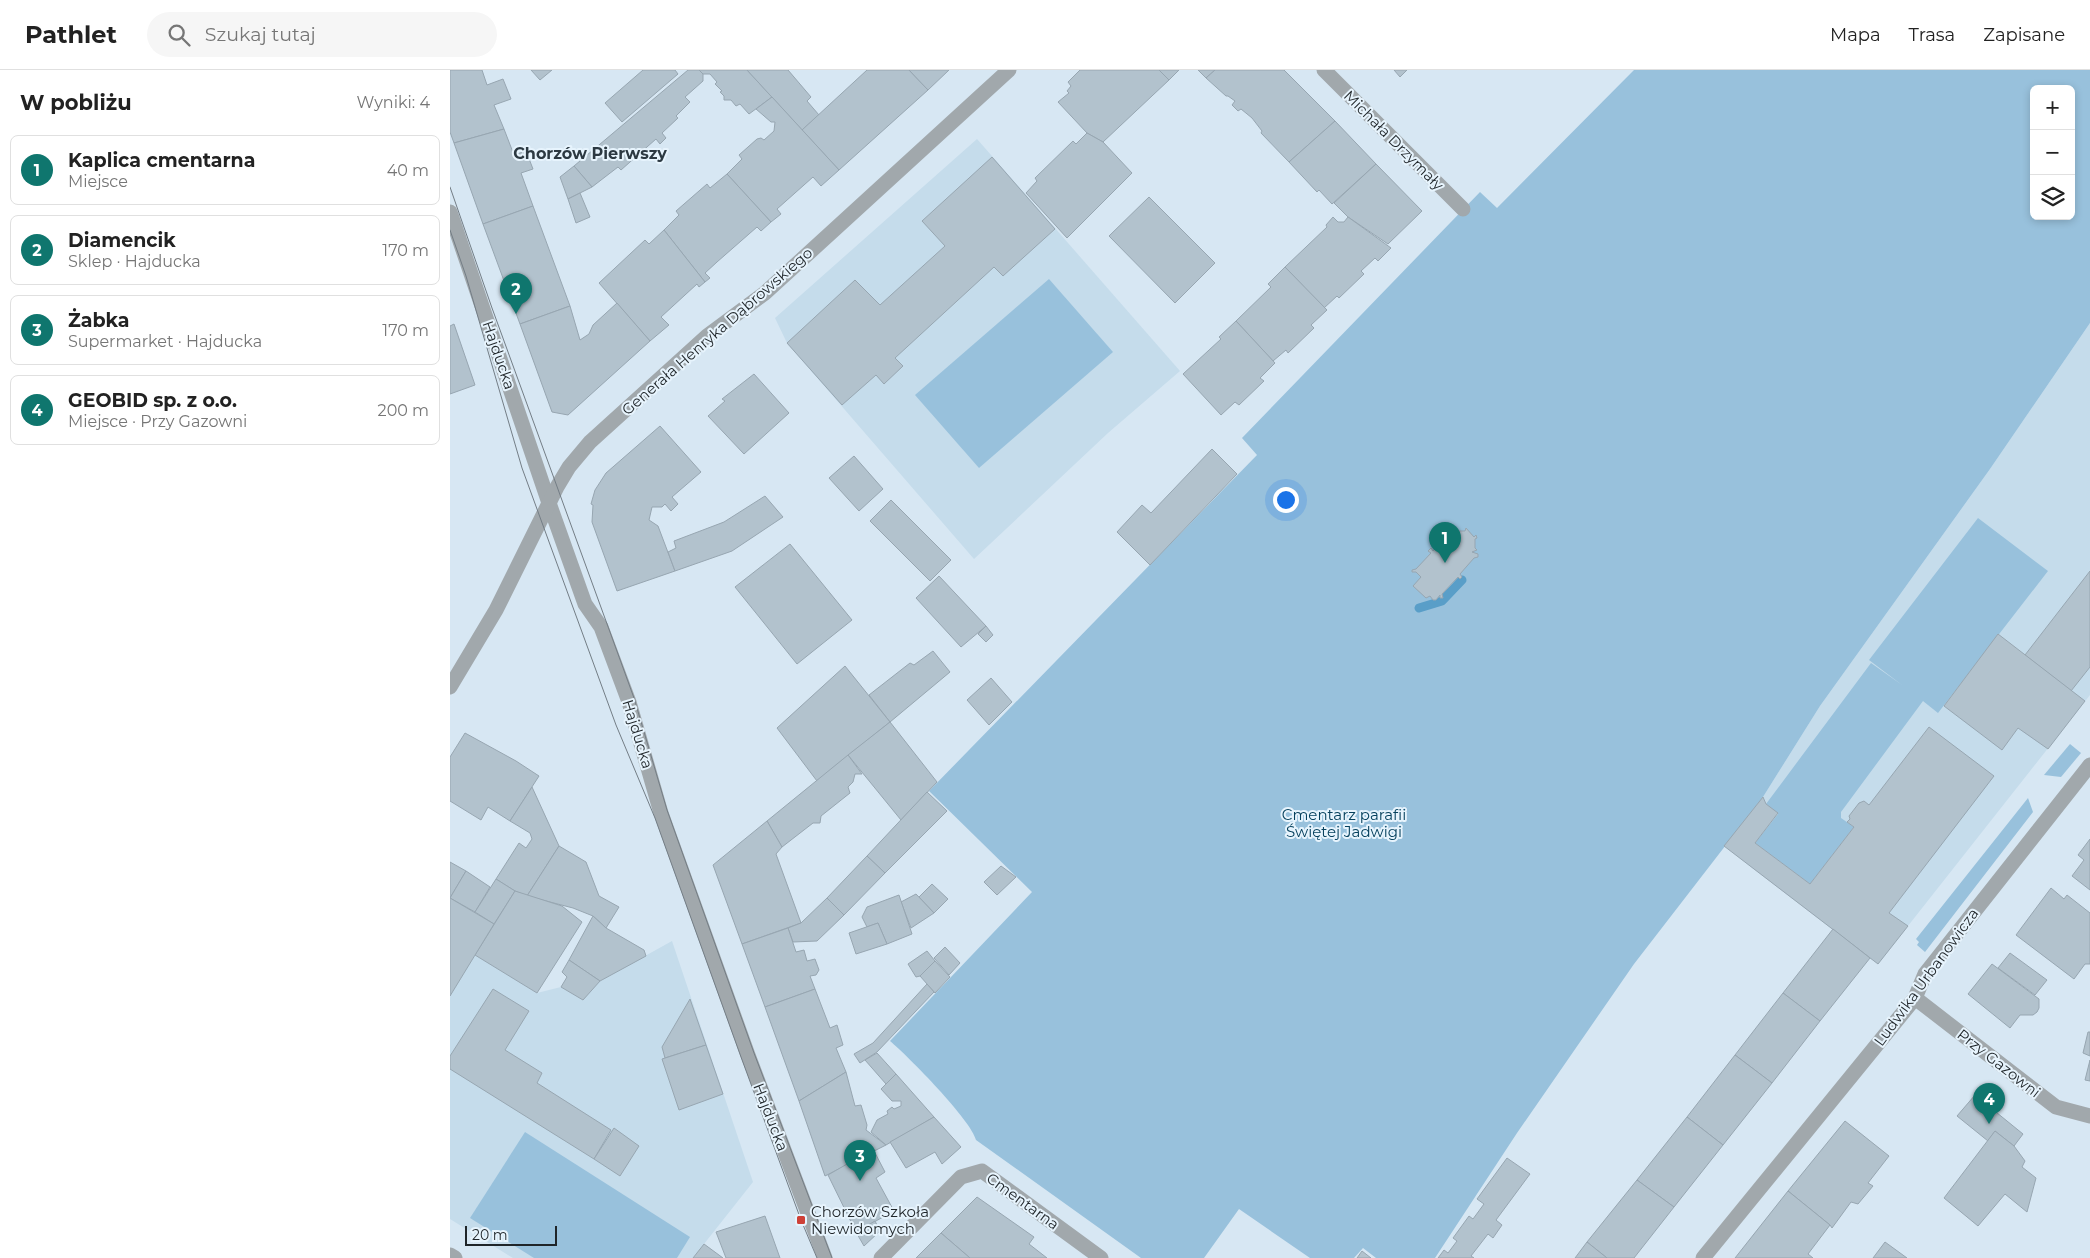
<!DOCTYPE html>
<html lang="pl">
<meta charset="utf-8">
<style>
:root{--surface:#fff;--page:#f6f6f6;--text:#222;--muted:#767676;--line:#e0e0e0;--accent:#0f766e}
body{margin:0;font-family:Montserrat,sans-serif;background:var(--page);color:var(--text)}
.controls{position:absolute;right:15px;top:15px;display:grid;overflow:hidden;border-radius:8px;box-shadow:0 2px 8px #0003}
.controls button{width:45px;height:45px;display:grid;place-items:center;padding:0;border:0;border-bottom:1px solid var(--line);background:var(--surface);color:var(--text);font:25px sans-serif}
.scale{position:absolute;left:15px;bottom:12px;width:92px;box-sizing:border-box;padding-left:5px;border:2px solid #1f2529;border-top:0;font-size:14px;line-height:18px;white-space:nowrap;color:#1f2529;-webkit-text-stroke:4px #e7f4fd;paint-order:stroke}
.you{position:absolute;left:835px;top:429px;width:18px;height:18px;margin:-12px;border:4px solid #fff;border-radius:50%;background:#1a73e8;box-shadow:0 0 0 8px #1a73e833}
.badge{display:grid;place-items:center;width:32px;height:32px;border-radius:50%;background:var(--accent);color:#fff;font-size:16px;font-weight:700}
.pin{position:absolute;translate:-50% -41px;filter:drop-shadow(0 1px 2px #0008)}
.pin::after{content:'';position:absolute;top:26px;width:18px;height:15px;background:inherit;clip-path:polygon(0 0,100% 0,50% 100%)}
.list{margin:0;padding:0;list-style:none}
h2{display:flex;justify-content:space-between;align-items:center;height:65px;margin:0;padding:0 20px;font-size:21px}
h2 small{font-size:16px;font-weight:400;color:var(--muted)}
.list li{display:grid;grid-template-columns:32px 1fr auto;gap:15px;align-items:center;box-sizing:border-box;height:70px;margin:0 10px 10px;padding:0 10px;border:1px solid var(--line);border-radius:8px}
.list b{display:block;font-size:19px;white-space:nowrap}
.list p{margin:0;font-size:16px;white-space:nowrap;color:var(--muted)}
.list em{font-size:16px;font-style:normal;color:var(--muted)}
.icon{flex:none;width:28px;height:28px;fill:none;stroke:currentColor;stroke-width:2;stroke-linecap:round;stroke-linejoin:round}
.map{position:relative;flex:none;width:1640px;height:1188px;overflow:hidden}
header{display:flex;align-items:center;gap:30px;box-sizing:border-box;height:70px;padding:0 25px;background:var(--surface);border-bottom:1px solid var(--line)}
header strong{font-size:24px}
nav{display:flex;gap:28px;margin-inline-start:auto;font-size:18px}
.search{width:350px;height:45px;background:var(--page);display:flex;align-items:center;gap:12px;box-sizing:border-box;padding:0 18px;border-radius:28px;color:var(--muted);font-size:19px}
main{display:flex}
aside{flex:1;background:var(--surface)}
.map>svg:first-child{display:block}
</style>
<header>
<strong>Pathlet</strong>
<div class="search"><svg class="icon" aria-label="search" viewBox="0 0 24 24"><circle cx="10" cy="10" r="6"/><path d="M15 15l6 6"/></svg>Szukaj tutaj</div>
<nav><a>Mapa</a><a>Trasa</a><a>Zapisane</a></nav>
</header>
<main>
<aside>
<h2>W pobliżu<small>Wyniki: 4</small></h2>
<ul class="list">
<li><span class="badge">1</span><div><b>Kaplica cmentarna</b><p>Miejsce</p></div><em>40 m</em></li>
<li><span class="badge">2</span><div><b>Diamencik</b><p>Sklep · Hajducka</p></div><em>170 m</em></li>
<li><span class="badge">3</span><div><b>Żabka</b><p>Supermarket · Hajducka</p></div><em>170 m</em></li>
<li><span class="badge">4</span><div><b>GEOBID sp. z o.o.</b><p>Miejsce · Przy Gazowni</p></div><em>200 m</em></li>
</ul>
</aside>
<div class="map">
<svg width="1640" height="1188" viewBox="0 0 1640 1188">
<rect width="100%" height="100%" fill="#d7e7f3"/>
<!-- built -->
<g fill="#c5dceb">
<polygon points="527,69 730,301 658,363 524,489 337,273 325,248"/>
<polygon points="1640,253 1640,625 1428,894 1274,776 1313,727 1370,636 1540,399"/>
<polygon points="222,871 303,1112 254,1174 273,1188 63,1188 0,1149 0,926 25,885 87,923 111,917 133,930 150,911"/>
</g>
<!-- green -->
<g fill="#98c1dc" fill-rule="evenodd">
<path d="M1184,0H1640V253L1540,399L1370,636L1313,727L1184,894L1067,1063L985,1188H926L913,1178L904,1188H860L789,1139L754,1188H691L526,1070C522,1051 458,986 440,971L582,822L479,721L807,385L792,368L1030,122L1047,138ZM1584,19H1621V146H1584Z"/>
<polygon points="599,209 663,282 529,398 465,325"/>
<polygon points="1528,448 1598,501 1488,643 1473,631 1391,742 1391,748 1404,757 1360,814 1305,773 1328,744 1316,734 1421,593 1452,615 1419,590"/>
<polygon points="1620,674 1631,683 1611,707 1594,705"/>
<polygon points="1578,728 1583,742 1475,882 1467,875 1469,872 1466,869"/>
<polygon points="75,1062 240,1167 227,1188 84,1188 20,1148"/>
</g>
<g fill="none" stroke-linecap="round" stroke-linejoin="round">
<!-- stream -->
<polyline stroke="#599ec8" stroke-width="9" points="969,538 992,531 1012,510"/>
</g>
<!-- building -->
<g fill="#b2c2cd" stroke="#97a6b1">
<polygon points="0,0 32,0 37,15 53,9 61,29 44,35 54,59 4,73 0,62"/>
<polygon points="81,0 102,0 90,10"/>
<polygon points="193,0 225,0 228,4 172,52 155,33"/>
<polygon points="238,0 249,0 253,4 253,11 235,27 240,32 226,46 228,48 212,63 216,68 210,74 206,69 171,100 168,97 142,117 124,96"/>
<polygon points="249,0 297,0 322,27 299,44 290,34 286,36 281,30 274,30 274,26 270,22 272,21 265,14 267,12 260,4 253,4"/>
<polygon points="297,0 338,0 361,27 357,31 369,45 352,60"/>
<polygon points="417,0 459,0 478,20 389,100 352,60"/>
<polygon points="459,0 499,0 478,20"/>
<polygon points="630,0 709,0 719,10 653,72 637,63 608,32 619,23 617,21 621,16 618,12"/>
<polygon points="709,0 729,0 719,10"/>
<polygon points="748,0 765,0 756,8"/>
<polygon points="765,0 834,0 885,51 839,92 811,63 812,61 802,48 791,39 788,41 782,35 785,31 778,26 776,26 756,8"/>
<polygon points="944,0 957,0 950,7"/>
<polygon points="322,27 389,100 371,116 363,107 327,139 331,144 321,152 277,104 292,89 289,85 307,69 311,68 314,70 324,61 325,52 321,52 306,39"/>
<polygon points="885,51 926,94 882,134 869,120 867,122 839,92"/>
<polygon points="54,59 64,85 76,81 83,99 71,103 83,136 33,154 4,73"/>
<polygon points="637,63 653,72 682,103 617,168 576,123 587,111 585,108 623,71 626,74"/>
<polygon points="542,87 605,159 553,206 544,197 445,288 453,296 434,314 426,305 392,335 337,273 405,210 430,235 495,176 472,151"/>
<polygon points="926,94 972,141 938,174 898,147 884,133"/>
<polygon points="124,96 142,117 118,129 110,107"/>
<polygon points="277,104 321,152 311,161 307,157 267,192 255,203 260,208 255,212 214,160 229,145 226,141 257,114 260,118"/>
<polygon points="130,123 140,147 126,153 118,129"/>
<polygon points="699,127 765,193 725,233 659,166"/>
<polygon points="83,136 120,236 70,254 33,154"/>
<polygon points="883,147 888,152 894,152 898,147 941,178 928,191 925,188 911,201 914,204 889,228 887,226 874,238 835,197 877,157 876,155"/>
<polygon points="214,160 255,212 249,217 247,214 211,247 219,255 200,271 149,213 195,170 199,174"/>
<polygon points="835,197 877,240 861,255 864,258 838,283 836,280 823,291 786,251 821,217 818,214"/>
<polygon points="167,233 200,271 118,345 102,342 70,254 120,236 130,270 139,264 143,255"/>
<polygon points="786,251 825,293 810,308 814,311 789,335 785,332 771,345 733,304 771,269 769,267"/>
<polygon points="4,254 25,315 0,324 0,256"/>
<polygon points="304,304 339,343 294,384 258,346 275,331 272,329"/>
<polygon points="210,356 251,402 222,427 228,434 221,441 215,434 212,437 202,437 199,450 208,456 225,501 167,521 142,452 143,435 141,434 145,420 156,403"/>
<polygon points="762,379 787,404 700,495 667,462 692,435 701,443"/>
<polygon points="404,386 433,419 409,441 379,408"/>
<polygon points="315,426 333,447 282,481 225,501 218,482 226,478 224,471 274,452"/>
<polygon points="441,430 501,490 480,511 420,451"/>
<polygon points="1016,458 1024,467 1026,465 1027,468 1025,469 1025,478 1027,480 1022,482 1028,484 1028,487 1024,488 1010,504 1012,507 1010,509 1008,507 992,524 993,528 990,528 990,525 986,530 983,530 980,526 976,528 963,516 971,507 966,502 962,502 962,500 966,499 981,483 978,481 981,478 983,481 998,464 998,459 1003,465 1005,462 1004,459 1006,459 1008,461 1015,461"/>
<polygon points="340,474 402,550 347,594 285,517"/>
<polygon points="1640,501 1640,597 1621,621 1575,585"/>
<polygon points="489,506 536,556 511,577 466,528"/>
<polygon points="536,556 543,565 536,572 528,564"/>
<polygon points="1548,564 1635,631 1598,679 1568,658 1552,680 1494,636"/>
<polygon points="483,581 500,602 440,652 419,625 460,593 464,595"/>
<polygon points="395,596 440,652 367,711 327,658"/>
<polygon points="541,608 562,632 539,655 517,630"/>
<polygon points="440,652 487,712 451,750 398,685"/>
<polygon points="1479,657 1544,706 1439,843 1458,856 1428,894 1274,776 1313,727 1316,734 1328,743 1305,773 1360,814 1404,757 1397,752 1400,749 1399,746 1409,733 1414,731 1419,735"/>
<polygon points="15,663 66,691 89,706 60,751 38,737 31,750 0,731 0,687"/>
<polygon points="398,685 412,704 405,704 403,712 398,717 400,723 371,746 370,753 363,753 332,777 317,751"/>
<polygon points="82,717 109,776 77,826 65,821 46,809 69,773 76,778 82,769 80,763 60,751"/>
<polygon points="477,722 497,741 435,803 417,786"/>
<polygon points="317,751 332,777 326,784 351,853 292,874 263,795"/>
<polygon points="1640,769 1640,820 1622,806 1634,790 1628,785"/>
<polygon points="109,776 136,792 149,826 169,837 156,858 143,846 123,838 77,826"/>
<polygon points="417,786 435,803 394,845 377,828"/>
<polygon points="0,792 16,801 0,828"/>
<polygon points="551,796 566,807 547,825 534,812"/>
<polygon points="16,801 40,817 25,842 0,828"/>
<polygon points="46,809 65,821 44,854 25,842"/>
<polygon points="482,814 498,829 484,843 469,827"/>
<polygon points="1601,818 1614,829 1617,825 1640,843 1640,894 1635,894 1624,909 1566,865"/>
<polygon points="65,821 112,836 132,852 87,923 25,885"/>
<polygon points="466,824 484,843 461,858 451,832"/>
<polygon points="449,825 462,864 437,874 428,853 417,857 412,847 417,837"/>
<polygon points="0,828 44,854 0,926"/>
<polygon points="377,828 394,845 367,871 343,872 338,858 351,853"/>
<polygon points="143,846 156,858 194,880 196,886 150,911 119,890"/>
<polygon points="428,853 437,874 406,884 399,863"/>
<polygon points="338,858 346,882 354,880 357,891 365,889 369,900 366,905 360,906 365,919 315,937 292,874"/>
<polygon points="1383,859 1420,888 1370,951 1333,923"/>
<polygon points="495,877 510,893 499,905 484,888"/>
<polygon points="477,881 485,891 470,906 466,907 458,894"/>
<polygon points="1560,883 1597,910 1585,925 1548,898"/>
<polygon points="119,890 150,911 133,930 111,917 117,907 112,902"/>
<polygon points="485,891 500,907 485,923 470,906"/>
<polygon points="1542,894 1589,929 1589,938 1587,942 1583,945 1570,945 1560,958 1518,924"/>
<polygon points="477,914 484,922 427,982 410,993 404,984 423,973"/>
<polygon points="43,919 79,941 55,980 92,1003 87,1013 161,1060 144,1089 0,999 0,986"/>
<polygon points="365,919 380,958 387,955 393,975 386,978 396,1002 349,1031 315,937"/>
<polygon points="1333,923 1370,951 1322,1013 1285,985"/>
<polygon points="240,929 256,975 215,988 212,977"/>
<polygon points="1638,962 1640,962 1640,986 1633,983"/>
<polygon points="256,975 273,1024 229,1040 212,989"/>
<polygon points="427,983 446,1004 436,1014 415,990"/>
<polygon points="1285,985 1322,1013 1273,1075 1237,1047"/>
<polygon points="1640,990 1640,1011 1635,1010"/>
<polygon points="396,1002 405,1036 411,1035 417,1055 416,1060 436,1075 375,1106 349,1031"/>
<polygon points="446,1004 484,1047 436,1075 421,1062 427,1050 438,1044 437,1041 442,1037 444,1039 451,1036 451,1031 442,1031 431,1019"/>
<polygon points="1525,1025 1573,1064 1564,1076 1545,1061 1538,1071 1507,1046"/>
<polygon points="484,1047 511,1077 492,1094 485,1082 456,1098 440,1072"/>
<polygon points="1237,1047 1273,1075 1224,1137 1187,1110"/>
<polygon points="1395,1051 1439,1086 1418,1113 1423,1116 1408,1134 1401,1132 1382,1158 1380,1155 1338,1121"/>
<polygon points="164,1058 189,1076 170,1106 144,1089"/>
<polygon points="1545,1061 1564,1076 1575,1091 1572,1097 1586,1108 1577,1142 1555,1124 1528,1156 1494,1128"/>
<polygon points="423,1079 435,1102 426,1108 444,1141 406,1162 378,1105"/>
<polygon points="1057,1088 1080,1104 1046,1150 1052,1155 1043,1168 1038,1164 1021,1186 1024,1188 988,1188 994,1180 998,1183 1007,1171 1003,1168 1019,1146 1023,1149 1034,1134 1027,1129"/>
<polygon points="1187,1110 1224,1137 1184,1188 1157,1188 1137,1172"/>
<polygon points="1338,1121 1380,1155 1358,1184 1363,1188 1285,1188"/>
<polygon points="527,1127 584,1167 579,1174 597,1188 520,1188 491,1163"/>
<polygon points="315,1146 330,1188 276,1188 266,1162"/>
<polygon points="425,1151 430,1161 414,1176 406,1162"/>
<polygon points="491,1163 520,1188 466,1188"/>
<polygon points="1137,1172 1157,1188 1125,1188"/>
<polygon points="1435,1172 1457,1188 1423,1188"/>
<polygon points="254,1174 273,1188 243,1188"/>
<polygon points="912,1181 921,1188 907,1188"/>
</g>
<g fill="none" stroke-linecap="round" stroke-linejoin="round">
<!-- service -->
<polyline stroke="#a1a8ac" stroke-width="15" points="0,1185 5,1188"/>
<!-- minor -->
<g stroke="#a1a8ac" stroke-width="15">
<polyline points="874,0 1013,139"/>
<polyline points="1465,928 1606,1037 1640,1046"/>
<polyline points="431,1188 511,1107 532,1101 651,1188"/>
<polyline points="1253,1188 1465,928 1475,904 1640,695"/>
</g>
<!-- tertiary -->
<g stroke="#a1a8ac" stroke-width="15">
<polyline points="0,142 99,433 135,534 151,557 179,632 211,743 298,985 375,1188"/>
<polyline points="0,617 46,540 107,417 119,397 140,372 257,266 315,223 559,0"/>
</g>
<!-- tram -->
<g stroke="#737d85" stroke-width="1">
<polyline points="0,117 42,238 184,628 217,740 304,983 382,1188"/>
<polyline points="0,160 16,206 72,398 166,655 205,748 291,987 351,1150 367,1188"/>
</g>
</g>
<!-- markers -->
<rect fill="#ce4037" stroke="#e7f4fd" stroke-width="2" x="346" y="1145" width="10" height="10" rx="2.5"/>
<g text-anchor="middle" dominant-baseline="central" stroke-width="4" stroke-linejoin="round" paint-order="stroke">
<!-- street labels -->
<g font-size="15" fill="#1f2529" stroke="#e7f4fd">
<text transform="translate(944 70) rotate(45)">Michała Drzymały</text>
<text transform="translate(267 261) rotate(-41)">Generała Henryka Dąbrowskiego</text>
<text transform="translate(49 285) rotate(71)">Hajducka</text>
<text transform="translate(188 664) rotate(73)">Hajducka</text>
<text transform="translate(1476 907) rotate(-54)">Ludwika Urbanowicza</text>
<text transform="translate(1549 993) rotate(38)">Przy Gazowni</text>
<text transform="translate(321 1047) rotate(69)">Hajducka</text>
<text transform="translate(573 1131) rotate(36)">Cmentarna</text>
</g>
<!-- park labels -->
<g font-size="15" fill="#05405d" stroke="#e7f4fd">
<text x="894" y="744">Cmentarz parafii<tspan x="894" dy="17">Świętej Jadwigi</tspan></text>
</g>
<!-- poi labels -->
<g font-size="15" fill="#1f2529" stroke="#e7f4fd" text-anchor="start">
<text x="361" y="1141">Chorzów Szkoła<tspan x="361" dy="17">Niewidomych</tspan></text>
</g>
<!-- neighbourhood labels -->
<g font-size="16" font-weight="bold" fill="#2c3942" stroke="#e7f4fd">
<text x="140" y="83">Chorzów Pierwszy</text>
</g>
</g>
</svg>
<div class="controls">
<button>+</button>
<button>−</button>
<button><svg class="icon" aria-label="layers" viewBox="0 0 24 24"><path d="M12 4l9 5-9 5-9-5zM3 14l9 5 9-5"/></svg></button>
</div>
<div class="scale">20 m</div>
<div class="you"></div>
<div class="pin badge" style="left:995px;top:493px">1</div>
<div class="pin badge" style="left:66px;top:244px">2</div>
<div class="pin badge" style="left:410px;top:1111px">3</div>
<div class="pin badge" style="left:1539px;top:1054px">4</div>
</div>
</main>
